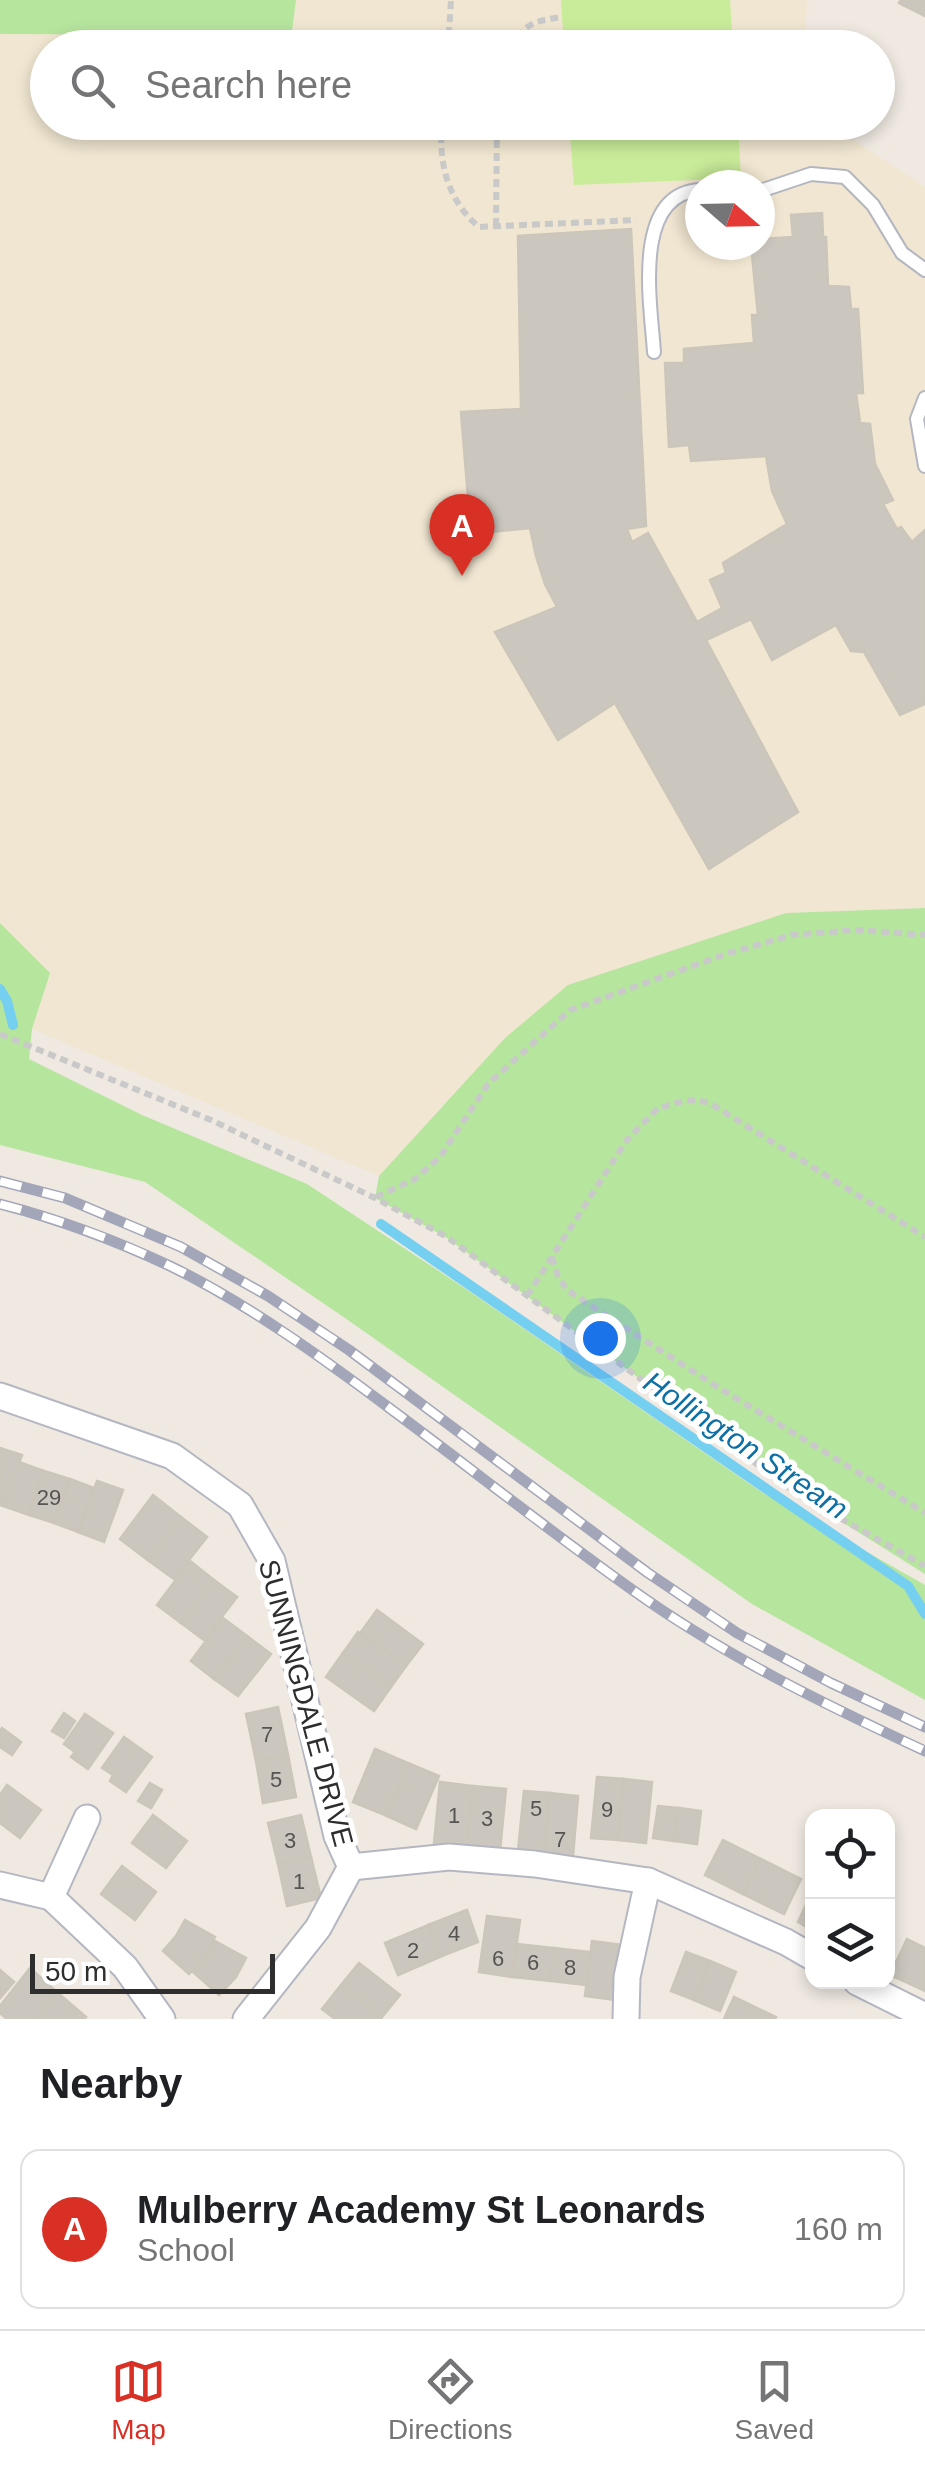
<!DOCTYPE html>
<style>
:root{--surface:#fff;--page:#f2f2f2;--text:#202124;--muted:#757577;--line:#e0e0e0;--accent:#d93025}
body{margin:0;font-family:Helvetica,sans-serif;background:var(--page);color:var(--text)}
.controls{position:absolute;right:30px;bottom:30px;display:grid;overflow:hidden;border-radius:20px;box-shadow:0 5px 15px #0003}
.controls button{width:90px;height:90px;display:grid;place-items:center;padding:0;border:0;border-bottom:2px solid var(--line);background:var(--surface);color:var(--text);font:50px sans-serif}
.compass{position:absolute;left:685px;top:170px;width:90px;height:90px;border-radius:50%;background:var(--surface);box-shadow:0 5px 15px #0003;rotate:110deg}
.scale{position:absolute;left:30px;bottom:25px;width:245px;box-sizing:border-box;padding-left:10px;border:5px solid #2e2e2e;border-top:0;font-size:28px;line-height:35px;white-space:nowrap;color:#2e2e2e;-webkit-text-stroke:8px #fff;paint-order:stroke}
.you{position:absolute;left:600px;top:1338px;width:35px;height:35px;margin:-25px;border:8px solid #fff;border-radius:50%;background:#1a73e8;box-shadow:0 0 0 15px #1a73e833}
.badge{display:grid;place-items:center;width:65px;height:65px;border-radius:50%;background:var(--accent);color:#fff;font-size:32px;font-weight:700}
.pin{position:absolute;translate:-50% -82px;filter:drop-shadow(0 2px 5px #0008)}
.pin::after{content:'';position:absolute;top:52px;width:35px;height:30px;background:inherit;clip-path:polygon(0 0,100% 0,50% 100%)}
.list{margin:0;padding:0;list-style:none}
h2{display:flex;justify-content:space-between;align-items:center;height:130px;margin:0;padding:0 40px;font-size:42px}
h2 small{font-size:32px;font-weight:400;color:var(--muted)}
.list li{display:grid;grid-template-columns:65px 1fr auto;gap:30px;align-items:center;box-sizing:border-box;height:160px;margin:0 20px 20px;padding:0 20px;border:2px solid var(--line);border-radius:20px}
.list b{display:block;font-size:38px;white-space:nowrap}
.list p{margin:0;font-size:32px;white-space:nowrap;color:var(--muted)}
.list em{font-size:32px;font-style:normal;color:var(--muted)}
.icon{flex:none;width:55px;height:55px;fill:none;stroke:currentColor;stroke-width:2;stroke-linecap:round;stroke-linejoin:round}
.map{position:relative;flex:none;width:925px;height:2019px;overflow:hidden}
.search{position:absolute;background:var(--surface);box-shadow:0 5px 15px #0003;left:30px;right:30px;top:30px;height:110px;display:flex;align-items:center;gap:25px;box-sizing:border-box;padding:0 35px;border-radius:55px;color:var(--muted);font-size:38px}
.sheet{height:310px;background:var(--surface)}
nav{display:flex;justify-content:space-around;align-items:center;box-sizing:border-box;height:140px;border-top:2px solid var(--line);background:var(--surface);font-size:28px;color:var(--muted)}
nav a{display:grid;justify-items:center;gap:5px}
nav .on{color:var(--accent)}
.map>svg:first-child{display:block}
</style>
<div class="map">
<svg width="925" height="2019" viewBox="0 0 925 2019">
<rect width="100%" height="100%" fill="#efe9e1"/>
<!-- education -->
<g fill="#f0e6d1" fill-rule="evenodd">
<polygon points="296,0 807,0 805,47 290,48"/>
<path d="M0,34L228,35L242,47L48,48V122L828,123L925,187V908L786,913L505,1038L379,1176L32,1029L50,973L0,923ZM700,185H760V245H700Z"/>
</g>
<!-- green -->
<g fill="#b6e59e">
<polygon points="0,0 296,0 290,47 242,48 228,35 0,34"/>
<polygon points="925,908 925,1574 799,1495 447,1238 375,1198 379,1176 505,1038 568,985 786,913"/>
<polygon points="0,923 50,973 32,1029 29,1059 142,1115 307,1184 469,1291 760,1491 925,1585 925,1700 752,1604 345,1318 145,1182 0,1145"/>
</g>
<!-- pitch -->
<g fill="#c9ec9a">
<polygon points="561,0 730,0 733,47 564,47"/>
<polygon points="569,123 738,123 741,178 574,185"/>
</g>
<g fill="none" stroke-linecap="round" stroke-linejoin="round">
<!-- stream -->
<g stroke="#75cff0" stroke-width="10">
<polyline points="0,989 7,1001 13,1025"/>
<polyline points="381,1224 908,1586 925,1614"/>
</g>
</g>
<!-- building -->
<g fill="#cbc7bf" stroke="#cbc5ba" stroke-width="2.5">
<polygon points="901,0 925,0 925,16 899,3"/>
<polygon points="822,213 823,237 826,237 828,286 849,287 851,309 858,309 863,393 856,393 860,423 870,424 875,464 893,500 883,504 897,529 901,527 912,542 925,530 925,704 900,715 864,652 851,651 836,625 772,660 751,619 706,640 798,812 709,869 615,703 558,740 495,632 557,607 545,584 536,556 530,528 471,534 461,412 521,409 518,236 631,229 646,526 627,529 632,542 648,533 697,622 722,608 710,580 726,573 723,563 787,524 772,491 766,456 691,461 689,445 669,447 665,363 684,363 684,349 754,343 752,315 758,315 751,245 760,245 760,239 793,237 791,215"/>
<polygon points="0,1448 22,1455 3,1506 0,1505"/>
<polygon points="19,1462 44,1471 29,1515 3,1506"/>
<polygon points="44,1471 70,1479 54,1523 29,1515"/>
<polygon points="70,1479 94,1488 78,1532 54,1523"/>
<polygon points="97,1481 123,1490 104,1542 78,1532"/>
<polygon points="153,1495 181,1517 149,1561 120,1539"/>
<polygon points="181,1517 207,1537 174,1579 149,1561"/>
<polygon points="190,1561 214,1580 181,1623 157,1605"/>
<polygon points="214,1580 237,1597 204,1640 181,1623"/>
<polygon points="377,1610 423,1644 406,1666 361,1632"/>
<polygon points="223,1618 247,1636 214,1679 191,1661"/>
<polygon points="358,1632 406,1666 391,1687 343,1653"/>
<polygon points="247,1636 271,1654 238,1696 214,1679"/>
<polygon points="343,1653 391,1687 374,1711 326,1677"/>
<polygon points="278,1707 288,1755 256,1761 246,1714"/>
<polygon points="64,1713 75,1721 64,1738 52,1731"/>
<polygon points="85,1714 113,1733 88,1769 71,1757 75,1752 64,1744"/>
<polygon points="2,1728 21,1742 12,1755 0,1747 0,1731"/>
<polygon points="124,1737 152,1757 126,1792 110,1781 113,1775 102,1768"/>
<polygon points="375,1749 410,1764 387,1816 353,1802"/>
<polygon points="288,1755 296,1797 263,1803 256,1761"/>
<polygon points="410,1764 439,1776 416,1829 387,1816"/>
<polygon points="597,1777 624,1779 618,1840 591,1838"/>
<polygon points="624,1779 652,1782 646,1843 618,1840"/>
<polygon points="440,1782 473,1786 467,1848 434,1844"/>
<polygon points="150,1783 162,1790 151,1808 138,1801"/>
<polygon points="7,1785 41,1810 20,1838 0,1823 0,1795"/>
<polygon points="473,1786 506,1789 500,1851 467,1848"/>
<polygon points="524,1791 550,1793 544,1854 518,1851"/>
<polygon points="550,1793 578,1796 573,1856 544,1854"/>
<polygon points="658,1806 679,1808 674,1841 653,1838"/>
<polygon points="679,1808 701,1811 697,1844 674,1841"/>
<polygon points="153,1815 187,1841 166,1868 132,1843"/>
<polygon points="301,1815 311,1857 278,1864 268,1823"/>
<polygon points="723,1840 761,1859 743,1894 705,1875"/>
<polygon points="311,1857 321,1898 287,1906 278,1864"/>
<polygon points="761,1859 801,1879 784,1914 743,1894"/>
<polygon points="122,1866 156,1892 135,1920 101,1894"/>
<polygon points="812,1892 812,1930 798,1922"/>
<polygon points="467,1910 478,1942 442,1956 428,1925"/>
<polygon points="487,1916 520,1920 512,1977 479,1972"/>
<polygon points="185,1920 215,1937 205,1956 189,1974 163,1951 176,1936"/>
<polygon points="428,1925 442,1956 398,1975 385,1943"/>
<polygon points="907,1939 925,1948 925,1991 890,1975"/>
<polygon points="215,1941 246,1958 236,1977 219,1995 193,1972 206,1957"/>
<polygon points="592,1941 623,1945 616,2000 585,1996"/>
<polygon points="517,1944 554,1948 550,1981 512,1977"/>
<polygon points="554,1948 590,1952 587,1985 550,1981"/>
<polygon points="686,1952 710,1961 694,2000 671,1991"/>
<polygon points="710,1961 736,1972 720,2011 694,2000"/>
<polygon points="359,1963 400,1995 382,2017 341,1985"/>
<polygon points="30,1968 58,1993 36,2019 7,2019 0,2013 0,2006"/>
<polygon points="0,1970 14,1982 0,1998"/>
<polygon points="341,1985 382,2017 381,2019 335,2019 322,2009"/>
<polygon points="58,1993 86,2017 84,2019 36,2019"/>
<polygon points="734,1997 776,2017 775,2019 724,2019"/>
</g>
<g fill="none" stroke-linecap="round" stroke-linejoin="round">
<defs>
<g id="service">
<polyline points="760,191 811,174 845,177 873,205 902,253 925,270"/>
<path d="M654,352C651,306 631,194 700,190"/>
<polyline points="925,398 917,419 925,466"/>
</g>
<g id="minor">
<polyline points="0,1396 172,1456 240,1505 272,1561 337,1836 351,1867"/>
<polyline points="351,1867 449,1857 535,1864 648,1881 786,1942 812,1957"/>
<polyline points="0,1885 51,1897 125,1967 162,2019"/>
<polyline points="51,1897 87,1818"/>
<polyline points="857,1982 925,2016"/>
<polyline points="246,2019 318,1928 351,1867"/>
<polyline points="626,2019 627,1977 648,1881"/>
</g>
</defs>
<!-- service casing -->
<use href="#service" stroke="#b4b7c1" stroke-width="16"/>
<!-- minor casing -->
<use href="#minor" stroke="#b4b7c1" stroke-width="29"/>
<!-- path -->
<g stroke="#c9c9c9" stroke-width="6" stroke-dasharray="8 5" stroke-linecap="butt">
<polyline points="448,48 451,0"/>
<path d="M510,48C526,23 533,21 562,17"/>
<path d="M442,122C438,163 448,201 479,227L636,220"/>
<polyline points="496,226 497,122"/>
<polyline points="0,1034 211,1120 375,1198 447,1237 799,1495 925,1566"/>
<polyline points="376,1197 415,1179 440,1157 488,1084 570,1010 726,954 792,935 857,930 925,935"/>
<polyline points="552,1257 558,1276 567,1290 711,1383 925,1513"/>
<polyline points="527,1296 626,1141 658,1108 687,1100 708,1102 925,1237"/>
</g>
<!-- service -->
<use href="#service" stroke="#fff" stroke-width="12"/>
<!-- minor -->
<use href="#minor" stroke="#fff" stroke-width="25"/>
<defs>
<g id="rail">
<polyline points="0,1181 65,1198 181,1247 268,1296 349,1350 648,1573 737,1633 831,1683 925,1727"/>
<path d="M0,1204C58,1219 115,1240 170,1266C247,1303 324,1359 392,1410C473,1470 552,1533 634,1591C725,1656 824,1704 925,1751"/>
</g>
</defs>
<!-- rail casing -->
<use href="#rail" stroke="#a3a6b8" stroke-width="11"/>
<!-- rail -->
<use href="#rail" stroke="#fff" stroke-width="8" stroke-dasharray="22" stroke-linecap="butt"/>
</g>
<g text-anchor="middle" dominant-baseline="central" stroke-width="10" stroke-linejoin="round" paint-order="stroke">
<!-- number labels -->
<g font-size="22" fill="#555452">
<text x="49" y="1497">29</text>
<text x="267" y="1734">7</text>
<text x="276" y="1779">5</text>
<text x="536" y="1808">5</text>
<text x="607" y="1809">9</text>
<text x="454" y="1815">1</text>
<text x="487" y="1818">3</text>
<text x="560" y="1839">7</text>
<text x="290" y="1840">3</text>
<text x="299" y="1881">1</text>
<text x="454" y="1933">4</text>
<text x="413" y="1950">2</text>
<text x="498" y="1958">6</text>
<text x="533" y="1962">6</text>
<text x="570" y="1967">8</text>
</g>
<!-- street labels -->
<g font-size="28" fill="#2e2e2e" stroke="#fff">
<text transform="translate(306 1703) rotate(75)">SUNNINGDALE DRIVE</text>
</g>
<!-- water labels -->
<g font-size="30" font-style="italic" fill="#0d6fa3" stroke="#fff">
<text transform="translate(746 1445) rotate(34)">Hollington Stream</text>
</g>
</g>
</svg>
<div class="controls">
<button><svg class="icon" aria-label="locate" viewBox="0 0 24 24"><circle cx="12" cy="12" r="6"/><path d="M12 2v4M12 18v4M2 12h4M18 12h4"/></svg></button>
<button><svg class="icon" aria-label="layers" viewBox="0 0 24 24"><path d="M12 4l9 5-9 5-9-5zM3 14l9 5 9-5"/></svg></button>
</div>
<svg class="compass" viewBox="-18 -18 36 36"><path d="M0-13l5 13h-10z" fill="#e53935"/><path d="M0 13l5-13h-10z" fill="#757577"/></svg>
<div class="scale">50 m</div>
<div class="you"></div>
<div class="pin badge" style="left:462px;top:576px">A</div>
<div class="search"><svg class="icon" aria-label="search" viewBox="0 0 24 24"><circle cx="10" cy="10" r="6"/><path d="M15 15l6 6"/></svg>Search here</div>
</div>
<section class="sheet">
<h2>Nearby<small></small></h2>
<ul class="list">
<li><span class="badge">A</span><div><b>Mulberry Academy St Leonards</b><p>School</p></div><em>160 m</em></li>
</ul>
</section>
<nav>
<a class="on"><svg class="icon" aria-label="map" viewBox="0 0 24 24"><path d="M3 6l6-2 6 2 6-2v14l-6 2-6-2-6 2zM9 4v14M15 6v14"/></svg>Map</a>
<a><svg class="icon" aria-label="directions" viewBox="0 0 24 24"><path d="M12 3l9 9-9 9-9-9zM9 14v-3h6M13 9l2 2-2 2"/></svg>Directions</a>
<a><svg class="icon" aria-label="saved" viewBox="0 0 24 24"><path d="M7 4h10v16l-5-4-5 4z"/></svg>Saved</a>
</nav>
